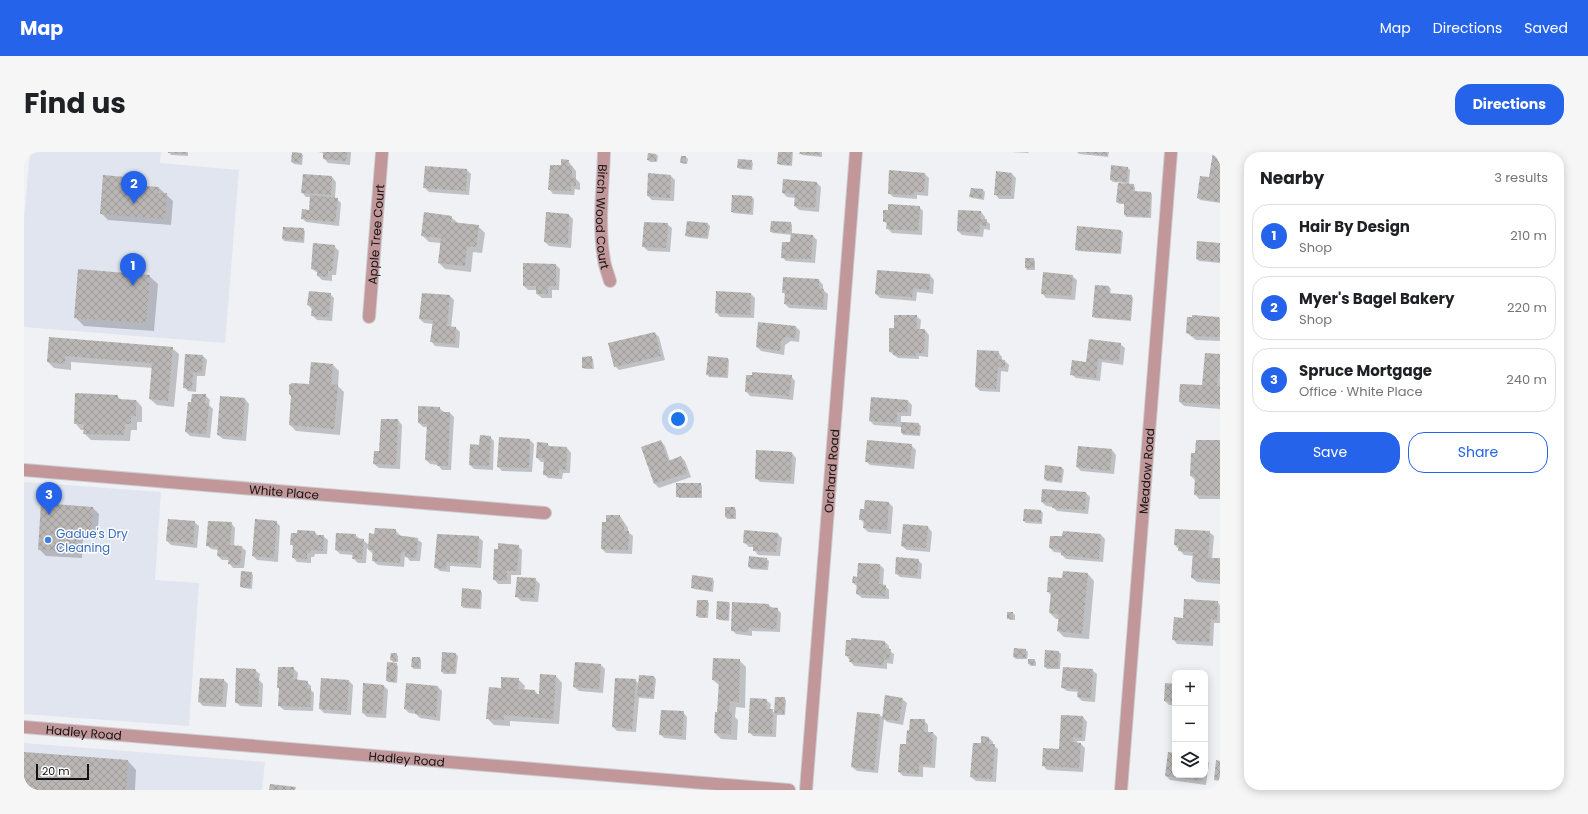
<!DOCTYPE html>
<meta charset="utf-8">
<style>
:root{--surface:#fff;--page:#f6f6f6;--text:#202124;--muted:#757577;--line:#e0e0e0;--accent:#2563eb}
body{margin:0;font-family:Poppins,sans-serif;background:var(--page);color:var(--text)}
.controls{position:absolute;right:12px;bottom:12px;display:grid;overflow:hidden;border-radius:8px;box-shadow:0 2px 10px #0003}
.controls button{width:36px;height:36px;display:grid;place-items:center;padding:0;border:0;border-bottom:1px solid var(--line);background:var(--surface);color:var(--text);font:20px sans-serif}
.scale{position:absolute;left:12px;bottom:10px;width:53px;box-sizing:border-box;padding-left:4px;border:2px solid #131315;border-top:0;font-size:11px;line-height:14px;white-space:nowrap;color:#131315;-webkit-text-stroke:3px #fff;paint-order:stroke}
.you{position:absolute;left:654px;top:267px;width:14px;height:14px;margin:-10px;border:3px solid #fff;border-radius:50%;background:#1a73e8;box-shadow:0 0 0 6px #1a73e833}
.badge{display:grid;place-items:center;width:26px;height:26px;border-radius:50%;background:var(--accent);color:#fff;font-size:13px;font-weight:700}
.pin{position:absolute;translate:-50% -33px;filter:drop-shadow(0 1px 2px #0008)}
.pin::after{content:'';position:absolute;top:21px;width:14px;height:12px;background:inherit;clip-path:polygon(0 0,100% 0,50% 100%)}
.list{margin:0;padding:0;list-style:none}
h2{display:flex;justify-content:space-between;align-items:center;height:52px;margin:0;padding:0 16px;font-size:17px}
h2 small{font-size:13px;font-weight:400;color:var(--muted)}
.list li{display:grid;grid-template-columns:26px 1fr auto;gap:12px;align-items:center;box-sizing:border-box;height:64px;margin:0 8px 8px;padding:0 8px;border:1px solid var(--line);border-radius:16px}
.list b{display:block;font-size:15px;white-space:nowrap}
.list p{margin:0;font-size:13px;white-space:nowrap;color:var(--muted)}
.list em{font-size:13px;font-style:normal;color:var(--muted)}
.actions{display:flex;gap:8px;padding:12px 16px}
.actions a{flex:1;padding:9px 0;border:1px solid var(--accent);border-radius:16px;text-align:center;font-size:14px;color:var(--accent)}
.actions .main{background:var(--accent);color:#fff}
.icon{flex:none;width:22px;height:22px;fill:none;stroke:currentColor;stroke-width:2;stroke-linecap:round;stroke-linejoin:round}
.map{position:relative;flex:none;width:1196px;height:638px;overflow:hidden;border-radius:16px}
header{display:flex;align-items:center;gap:24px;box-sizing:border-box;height:56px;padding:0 20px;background:var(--accent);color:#fff}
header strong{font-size:19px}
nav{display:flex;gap:22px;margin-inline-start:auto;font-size:14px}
.intro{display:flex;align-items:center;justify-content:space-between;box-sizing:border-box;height:96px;padding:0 24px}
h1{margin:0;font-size:28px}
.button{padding:10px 18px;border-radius:16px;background:var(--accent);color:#fff;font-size:14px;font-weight:700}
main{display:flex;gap:24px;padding:0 24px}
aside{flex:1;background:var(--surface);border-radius:16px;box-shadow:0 2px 10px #0003}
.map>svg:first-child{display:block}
</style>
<header>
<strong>Map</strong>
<nav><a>Map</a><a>Directions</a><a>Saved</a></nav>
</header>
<div class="intro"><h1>Find us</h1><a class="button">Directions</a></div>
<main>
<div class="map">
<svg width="1196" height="638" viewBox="0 0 1196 638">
<defs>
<pattern id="building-cross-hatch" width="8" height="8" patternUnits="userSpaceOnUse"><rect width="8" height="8" fill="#b9b6b4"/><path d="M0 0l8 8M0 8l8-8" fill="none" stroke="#9e9c9a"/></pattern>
</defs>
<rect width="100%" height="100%" fill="#eff1f4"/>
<!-- built -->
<g fill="#e1e5ef">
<polygon points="6,0 137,0 136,11 215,18 201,191 0,175 0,68"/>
<polygon points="0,330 137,340 131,428 175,431 165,574 0,562"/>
<polygon points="0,591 241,610 238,638 0,638"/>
</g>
<!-- shadow -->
<g fill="#0003">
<polygon points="145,0 164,0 164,4 147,3"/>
<polygon points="294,0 327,0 326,13 304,11 300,6 300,1"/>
<polygon points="755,0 769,0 768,14 756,13 754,12"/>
<polygon points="777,0 798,0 798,5 778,3"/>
<polygon points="988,0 1005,0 1004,1"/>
<polygon points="1053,0 1085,0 1084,5 1055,2"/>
<polygon points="1190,0 1196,0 1196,51 1176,48 1174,46 1186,26"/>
<polygon points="277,2 279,3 278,13 270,12 268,10"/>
<polygon points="624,2 632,2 634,4 633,10 626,10 624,8"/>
<polygon points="662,5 664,7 663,12 659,12 657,10"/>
<polygon points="544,9 552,19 552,27 556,31 556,38 551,37 550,43 529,42 525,37 538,14"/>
<polygon points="727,9 729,11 728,18 716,17 714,15"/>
<polygon points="1088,14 1104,16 1106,18 1105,33 1109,33 1111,35 1111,40 1127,41 1128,43 1127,66 1102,65 1101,63 1101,52 1095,52 1093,50 1101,31 1089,30 1087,28"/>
<polygon points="443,18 447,22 445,43 405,40 400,35"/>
<polygon points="901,22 905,26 904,44 893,43 893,47 869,45 865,41"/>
<polygon points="988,22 992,26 990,47 975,47 971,42"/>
<polygon points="280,23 308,25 312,30 311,47 313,47 317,51 315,74 282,70 278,66 286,59 287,45 282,45 278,40"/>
<polygon points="647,24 651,28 650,49 628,48 624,44"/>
<polygon points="112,27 118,33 118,35 135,36 149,49 147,73 84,68 78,62"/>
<polygon points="793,31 797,35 795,60 775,58 771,54 772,46 763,45 759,41"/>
<polygon points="959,38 961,40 960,48 948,46 947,45"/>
<polygon points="709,44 728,45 730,47 729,63 709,61 708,59"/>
<polygon points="895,55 899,59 898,83 868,81 864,77 864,73 860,69"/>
<polygon points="957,60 961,65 961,68 966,72 966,78 960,77 959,85 938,83 934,79"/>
<polygon points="523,61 545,63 549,67 547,96 525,94 521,90"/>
<polygon points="427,65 434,71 454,74 461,81 458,101 449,100 447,120 421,117 415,111 417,91 405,90 398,83"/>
<polygon points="767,71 768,73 768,82 789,84 793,88 791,111 762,109 758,105 767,91 768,83 749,81 747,80"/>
<polygon points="643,72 648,76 646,100 624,99 619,94"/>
<polygon points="684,72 686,74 684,87 664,85 662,83"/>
<polygon points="279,77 281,79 280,91 260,89 259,87"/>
<polygon points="1097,79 1099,80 1097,102 1054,99 1052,97"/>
<polygon points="1196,92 1196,111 1175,109 1173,107"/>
<polygon points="310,94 315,99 312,123 308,123 308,129 298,128 294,124 294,121 288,117"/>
<polygon points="1010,107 1011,109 1011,118 1003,118 1002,116"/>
<polygon points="532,113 536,117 535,138 528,138 528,146 518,146 513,142 513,138 504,138 500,134"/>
<polygon points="906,123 910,128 909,142 893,140 892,149 856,146 852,142"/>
<polygon points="125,124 134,132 130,179 60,174 51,165"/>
<polygon points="1048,124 1053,128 1051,148 1022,146 1018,141"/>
<polygon points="795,128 799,133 799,138 804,142 803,158 765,156 761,152 762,143 759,140"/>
<polygon points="1072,134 1085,135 1087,137 1086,142 1108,144 1109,146 1107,169 1071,166 1069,164"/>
<polygon points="306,142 310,146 308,169 293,168 288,163 289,158 284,153"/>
<polygon points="727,142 731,146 730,166 696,165 692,160"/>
<polygon points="426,144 430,148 427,176 432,176 436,180 435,196 411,194 407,189 410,172 400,171 396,167"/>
<polygon points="1196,160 1196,189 1172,188 1163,181 1169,164 1196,166"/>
<polygon points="892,164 897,168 896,178 901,178 905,183 904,205 895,204 895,207 874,206 866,200 871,177"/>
<polygon points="772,175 776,179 775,190 767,189 761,193 760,203 737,199 733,195"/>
<polygon points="631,181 635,185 641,208 595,218 591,214"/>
<polygon points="26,186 148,196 155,202 150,255 133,253 126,247 129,216 47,210 47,218 30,216 24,210"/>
<polygon points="1096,192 1101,196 1099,213 1078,210 1076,229 1052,226 1047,222"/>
<polygon points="974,200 978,205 978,209 981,209 985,213 984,220 977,219 976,240 956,239 952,235"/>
<polygon points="1196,203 1196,257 1160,254 1156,250 1179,234"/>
<polygon points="179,204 183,208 181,224 173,224 172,240 164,239 160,235"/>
<polygon points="567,205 569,207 570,217 561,217 559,216"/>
<polygon points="704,207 705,208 704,226 685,225 684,223"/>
<polygon points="309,213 315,219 314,234 320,240 316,283 272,279 266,273 286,233"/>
<polygon points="767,224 771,229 769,248 726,244 722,239"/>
<polygon points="181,243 186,248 185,253 189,257 186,286 166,284 162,280 168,251"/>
<polygon points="93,244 97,248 112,248 118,255 118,270 113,270 113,278 107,278 106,289 67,288 60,281 61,278 57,278 51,271"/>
<polygon points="221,247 225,252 222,289 199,287 194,283"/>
<polygon points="884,249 888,253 887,264 877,264 877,271 895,272 897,274 896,284 879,283 878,281 878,275 850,273 846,269"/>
<polygon points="415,256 420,260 426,261 430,265 427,318 418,318 414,313 406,312 402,308 403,275 399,275 395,271"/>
<polygon points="358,268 374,268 378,273 376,317 355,316 350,312 356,300"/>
<polygon points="466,285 470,289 469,318 450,317 446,313 456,294"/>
<polygon points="506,288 510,292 508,320 478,319 474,315"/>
<polygon points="637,289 641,294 646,309 657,305 661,309 667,325 635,336 631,332"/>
<polygon points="1196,289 1196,347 1175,347 1171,342 1171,328 1167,324 1172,302"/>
<polygon points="523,292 527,295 543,296 547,301 546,321 539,321 538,327 524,326 520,322 521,310 517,310 513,306"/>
<polygon points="887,293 892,298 890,317 846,313 842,309"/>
<polygon points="1088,298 1092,303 1090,322 1057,319 1053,315"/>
<polygon points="768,301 772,306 770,332 736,330 732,326"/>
<polygon points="1022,314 1038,316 1040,318 1038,331 1022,329 1021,327"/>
<polygon points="676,332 678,334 678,346 655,346 653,344"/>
<polygon points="1062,341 1066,345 1064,362 1033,359 1029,355 1022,354 1018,350"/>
<polygon points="865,351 869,355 867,382 844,380 840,376 840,371 836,367"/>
<polygon points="69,356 75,362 73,387 59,386 58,406 22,404 15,397"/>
<polygon points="710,356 712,358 712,367 703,367 702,365"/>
<polygon points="1017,359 1019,361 1018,372 1002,371 1000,369"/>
<polygon points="596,364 604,376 604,380 609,384 608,402 582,401 578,397 583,371"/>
<polygon points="145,368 170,370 175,374 173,396 147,393 143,389"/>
<polygon points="252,370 256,374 254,410 233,408 229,404"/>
<polygon points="207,371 211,376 210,395 218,395 222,399 220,416 209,416 205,411 205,408 198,408 194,404 194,398 187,397 183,393"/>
<polygon points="904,375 908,380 906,400 883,398 878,394"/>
<polygon points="371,378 376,383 376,384 393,387 398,391 396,409 386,409 381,403 380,415 354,413 349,409 349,402 343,396 342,411 334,411 329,406 330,403 316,402 312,398 331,383 336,387 339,388 345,393 351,383"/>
<polygon points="291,380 294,384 299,384 304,388 303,402 291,402 290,405 287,405 287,411 273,410 269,405 270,395 267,392"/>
<polygon points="1040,380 1077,383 1081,387 1079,410 1042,407 1038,403 1038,401 1030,400 1026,396 1039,386"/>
<polygon points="1185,380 1190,384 1188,407 1196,407 1196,432 1173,430 1168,426 1170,404 1160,403 1151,393"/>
<polygon points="754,382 758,386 756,404 734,403 730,398 730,395 725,395 720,390"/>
<polygon points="454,385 459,389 457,416 426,414 426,420 416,419 411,415"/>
<polygon points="494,394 498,398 497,423 487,423 487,432 474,432 470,427"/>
<polygon points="743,407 745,409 744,418 727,417 725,415"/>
<polygon points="894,408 898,412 897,427 876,425 872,421"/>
<polygon points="856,413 860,417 859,433 861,434 865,438 865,447 838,446 833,442 834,435 829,431 834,426"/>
<polygon points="227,421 229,423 228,437 219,436 217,435"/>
<polygon points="1064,422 1070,429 1065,487 1040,485 1034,479 1035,467 1032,467 1026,461 1028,444 1024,440 1039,427"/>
<polygon points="511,427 516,432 514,450 497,449 492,444"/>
<polygon points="688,427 690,429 689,440 670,437 668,435"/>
<polygon points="456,439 458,441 457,457 439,456 438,454"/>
<polygon points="683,449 685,451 684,466 675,466 673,464"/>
<polygon points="705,450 706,452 705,469 695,468 693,466"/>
<polygon points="1193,450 1196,453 1196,471 1190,471 1189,494 1153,492 1149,487 1160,467"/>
<polygon points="709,451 745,453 748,456 753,457 757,461 756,480 728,479 728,484 712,482 708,478"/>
<polygon points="989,461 991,463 991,468 986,468 984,466"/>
<polygon points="861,490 865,494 865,498 870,502 869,512 863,511 863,517 830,514 822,503"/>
<polygon points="1002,498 1004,500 1003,507 992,507 990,505"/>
<polygon points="1035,500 1037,502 1036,517 1023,517 1021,515"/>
<polygon points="419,501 432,502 434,504 432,522 420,522 418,520"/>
<polygon points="372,502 374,504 374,510 370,510 374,514 373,531 364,530 363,528 371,512 367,508"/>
<polygon points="396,506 397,508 397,517 390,517 388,515"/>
<polygon points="715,508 722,515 721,556 712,555 711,565 714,568 713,588 697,587 691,581 694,561 696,534 689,528"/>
<polygon points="1010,508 1012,510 1012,514 1007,514 1005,512"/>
<polygon points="577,513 581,517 579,541 555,539 550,535"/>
<polygon points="269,516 274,521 273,529 283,530 287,534 287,538 290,541 289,559 260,558 255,554 256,537 254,535"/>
<polygon points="231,518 236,522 235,528 239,532 238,555 216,554 212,550"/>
<polygon points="1068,518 1073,522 1071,550 1058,549 1054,545 1055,540 1043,539 1038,535"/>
<polygon points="517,523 532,524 538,531 535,572 486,569 486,574 470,573 464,567 477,537 494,527 501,534 500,538 511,539 515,544"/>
<polygon points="630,525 632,527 630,547 615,546 612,580 593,579 589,575 611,528 615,532"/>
<polygon points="200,528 204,532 202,555 179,554 175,550"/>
<polygon points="325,529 329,533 327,563 300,561 296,557"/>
<polygon points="1151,533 1151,553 1145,553 1141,549"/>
<polygon points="360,534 364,538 362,566 343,565 339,561"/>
<polygon points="414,535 418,539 416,569 396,566 392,562 385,561 381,557"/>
<polygon points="760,546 762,548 761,563 753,563 752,585 729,584 725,580 742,548 747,552 746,558 751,561"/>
<polygon points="878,547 883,551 879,573 863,570 860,567 854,621 833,619 828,615 856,563 859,566"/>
<polygon points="659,560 663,565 662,588 640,586 636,582"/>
<polygon points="1059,565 1063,570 1061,589 1053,589 1053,592 1057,592 1061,596 1059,620 1023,618 1019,613 1036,599"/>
<polygon points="900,568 904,573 904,581 909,581 913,585 911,616 899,615 899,625 879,624 875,620 886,580"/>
<polygon points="958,585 965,586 969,590 969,593 974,597 972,630 952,629 947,625 958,592"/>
<polygon points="0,601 104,609 112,618 111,638 0,638"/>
<polygon points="1151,602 1151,623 1181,623 1181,606 1185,611 1182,633 1146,628 1142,624"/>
</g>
<!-- building -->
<g fill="url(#building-cross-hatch)">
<polygon points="144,0 162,0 162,2 144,1"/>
<polygon points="268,0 278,1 277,11 267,10"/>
<polygon points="299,0 323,0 322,9 299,7"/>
<polygon points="754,0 768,0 767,13 753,12"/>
<polygon points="776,0 796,0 796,3 775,2"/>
<polygon points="1057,0 1083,0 1083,4"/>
<polygon points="1189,0 1196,0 1196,50 1173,46 1176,24 1185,25"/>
<polygon points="624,1 632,2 632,9 623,8"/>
<polygon points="657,4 662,4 662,11 656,11"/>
<polygon points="537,7 545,8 544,14 548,14 548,26 552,26 552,34 547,34 547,39 524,38 526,13 537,13"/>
<polygon points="714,7 728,8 727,17 713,16"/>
<polygon points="1087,13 1104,15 1103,30 1086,28"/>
<polygon points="401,14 443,17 442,39 399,36"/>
<polygon points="865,18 901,21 900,40 890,40 889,43 864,42"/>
<polygon points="972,19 988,21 987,44 970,43"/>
<polygon points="624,21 647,23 646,46 623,44"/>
<polygon points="279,22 308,24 307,43 277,41"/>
<polygon points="79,23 112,26 112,33 135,35 135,41 143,41 141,67 76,62"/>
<polygon points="759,27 793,30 791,56 770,54 771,42 758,41"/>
<polygon points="1094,31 1110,32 1109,39 1127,40 1125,65 1100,63 1100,51 1092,50"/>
<polygon points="947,36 959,37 958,46 945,45"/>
<polygon points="286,43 314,46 311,70 277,67 278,57 285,58"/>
<polygon points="708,43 728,44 727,61 707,60"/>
<polygon points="864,52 896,54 894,79 862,77 863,70 859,70 859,58 864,58"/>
<polygon points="934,58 957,59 957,67 963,67 962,74 956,73 955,81 933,79"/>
<polygon points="400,60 428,64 427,70 455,73 452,95 443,94 441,114 414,111 417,86 397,84"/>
<polygon points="522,60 545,62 544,92 520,90"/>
<polygon points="663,69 684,71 683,85 661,84"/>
<polygon points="747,69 767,70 766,81 746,80"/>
<polygon points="620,70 644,71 642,96 618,95"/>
<polygon points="1053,74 1097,78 1096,101 1051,98"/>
<polygon points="259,75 280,76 279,89 258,87"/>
<polygon points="767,81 789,83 787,107 757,106 758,90 766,90"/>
<polygon points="1173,89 1196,91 1196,110 1172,107"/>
<polygon points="289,91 311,93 308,119 304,119 304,125 293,124 293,118 287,117"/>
<rect x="1001" y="106" width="9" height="10"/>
<polygon points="499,111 532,112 532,134 524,134 524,142 512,142 512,134 499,134"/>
<polygon points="54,117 126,123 122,171 50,166"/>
<polygon points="853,118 906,122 905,138 889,136 888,145 851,142"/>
<polygon points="1019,120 1049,123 1047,144 1017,142"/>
<polygon points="759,125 795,127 795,136 800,137 799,155 760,152 761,141 758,141"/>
<polygon points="1071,133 1085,134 1085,141 1108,143 1106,168 1068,165"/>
<polygon points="285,139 307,141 305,165 287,164 288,154 283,153"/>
<polygon points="692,139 727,141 726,163 691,161"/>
<polygon points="398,141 426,143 423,174 432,175 431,192 406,190 409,168 395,167"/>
<polygon points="1195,162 1196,185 1167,184 1167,182 1162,181 1163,165 1168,165 1168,163 1195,165"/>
<polygon points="870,163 893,163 892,177 901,177 900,201 892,201 892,204 869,203 869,200 865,200 865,176 870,176"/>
<polygon points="734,170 772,174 771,186 762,185 757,189 756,199 732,195"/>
<polygon points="631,180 637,204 590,215 584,191"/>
<polygon points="25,185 149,195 144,249 125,247 128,211 41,204 41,212 23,210"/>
<polygon points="1065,187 1097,191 1095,209 1074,207 1072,226 1046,223 1048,208 1062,210"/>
<polygon points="953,198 975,199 974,207 981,208 981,216 974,215 972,237 951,235"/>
<polygon points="1181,201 1196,202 1196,223 1194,223 1193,234 1196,234 1196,253 1155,250 1156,232 1178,233"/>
<polygon points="161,202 179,203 178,221 169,220 168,237 159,236"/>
<polygon points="568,204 568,216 558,216 558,205"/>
<polygon points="684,204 704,206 702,225 682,223"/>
<polygon points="287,210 309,212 307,232 314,233 310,277 265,273 267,244 265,242 265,233 268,231 285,232"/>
<polygon points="728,220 768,223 765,244 721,240 722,223 728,223"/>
<polygon points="51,241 94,243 94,247 112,248 112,264 107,264 107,272 101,272 100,283 59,282 60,272 50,272"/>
<polygon points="168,242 182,242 181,251 185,252 182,282 161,280 164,250 167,250"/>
<polygon points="196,244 221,246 218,285 193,283"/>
<polygon points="847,245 884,248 883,261 873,260 873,271 845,269"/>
<polygon points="394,254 416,255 416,260 426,260 424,314 413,314 413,309 401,308 403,272 394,271"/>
<polygon points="357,267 374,267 372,313 349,312 350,299 355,299"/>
<polygon points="877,270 895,271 895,283 877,281"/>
<polygon points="456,283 467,284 465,314 445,313 446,292 455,293"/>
<polygon points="475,285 506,287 505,316 473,315"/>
<polygon points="637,288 644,309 657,304 663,321 630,332 617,295"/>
<polygon points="843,288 888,292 886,314 841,310"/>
<polygon points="1172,288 1196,288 1196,344 1170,343 1171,324 1166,324 1167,301 1171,301"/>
<polygon points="513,290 524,291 524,294 543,295 542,318 535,317 535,324 519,323 520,306 512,306"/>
<polygon points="1054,294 1088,297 1086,319 1052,315"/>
<polygon points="732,298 768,300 767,329 731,327"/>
<polygon points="1021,313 1038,315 1037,330 1020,327"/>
<rect x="652" y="331" width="25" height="14"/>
<polygon points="1018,337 1062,340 1061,358 1028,356 1029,351 1017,350"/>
<polygon points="841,348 865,350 863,378 839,376 840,368 835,368 836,357 840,357"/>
<polygon points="17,351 69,355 67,381 53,380 52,400 14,398"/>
<polygon points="701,355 711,355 710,366 701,365"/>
<polygon points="1000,357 1017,358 1017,370 999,369"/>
<polygon points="582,363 596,363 596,370 600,370 600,379 605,379 604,398 577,397 578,370 582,370"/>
<polygon points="144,367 171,369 169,392 142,389"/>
<polygon points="231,367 253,369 250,406 228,404"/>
<polygon points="184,369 208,370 206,393 218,394 216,413 204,412 205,405 193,404 194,395 182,394"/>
<polygon points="879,372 904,374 902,396 877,394"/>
<polygon points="351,376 372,377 372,383 394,386 392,406 381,405 381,400 377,400 376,411 348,409 349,398 344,398 345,381 350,382"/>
<polygon points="1151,377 1186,379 1184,406 1196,406 1196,428 1167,426 1169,400 1154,399 1155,393 1150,393"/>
<polygon points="273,378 291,379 291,383 300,383 299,399 287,398 287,401 283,401 283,407 268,406 269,393 266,393 267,381 273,381"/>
<polygon points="720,378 754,381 752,400 729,399 729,392 719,391"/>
<polygon points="1039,379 1077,382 1075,407 1037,403 1037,398 1025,396 1026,384 1038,384"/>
<polygon points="312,381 332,382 332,386 340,387 338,407 328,407 329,400 311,398"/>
<polygon points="413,382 455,384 453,412 422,410 422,417 410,416"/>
<polygon points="474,391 495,393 493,419 483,419 483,429 469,428 470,397 474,397"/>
<polygon points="725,404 743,406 742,417 724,415"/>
<polygon points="872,405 895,407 893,424 871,422"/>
<polygon points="834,411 856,412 855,432 862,433 861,444 832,442 833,431 828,431 829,424 833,425"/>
<polygon points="217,419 228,420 226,436 216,435"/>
<polygon points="1039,419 1064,421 1058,482 1033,479 1035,462 1025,461 1027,440 1023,440 1024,425 1038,426"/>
<polygon points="668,423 689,426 687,439 667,436"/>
<polygon points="493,425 512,426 510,446 491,445"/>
<polygon points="438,436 457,438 455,456 437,454"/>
<polygon points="1160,447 1194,449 1193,468 1187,467 1185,490 1148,488 1150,465 1159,466"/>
<polygon points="673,448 684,448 682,465 672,464"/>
<polygon points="693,449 705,450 704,468 692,467"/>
<polygon points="708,450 745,452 745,455 754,456 752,477 725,475 724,480 707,479"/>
<rect x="983" y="460" width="6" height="7"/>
<polygon points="827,486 861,489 861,496 867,497 865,508 860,507 859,513 825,510 826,504 821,504 822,488 827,488"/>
<polygon points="990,496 1002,497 1002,506 989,505"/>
<polygon points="1021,498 1035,499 1034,516 1020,515"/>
<polygon points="418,500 432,501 431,521 417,520"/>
<polygon points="367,501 373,501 372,509 366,508"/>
<polygon points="388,505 396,505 395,516 387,515"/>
<polygon points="689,506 716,507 715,550 706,549 705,560 708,560 707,582 690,581 691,560 693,560 695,529 688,528"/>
<polygon points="1004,507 1011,507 1010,513 1004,512"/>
<polygon points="363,510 373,511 371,530 362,529"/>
<polygon points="551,510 577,512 575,537 549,535"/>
<polygon points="254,515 270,515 269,527 284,529 283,536 287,536 286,555 254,554 255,536 253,536"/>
<polygon points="1039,515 1069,517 1067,546 1053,545 1054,537 1037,536"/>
<polygon points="212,516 232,517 231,526 235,526 234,552 211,551"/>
<polygon points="516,522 532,523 529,567 480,563 480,568 462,567 465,535 477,536 477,525 495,526 494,537 511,538 511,542 515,542"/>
<polygon points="615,523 630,524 629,545 613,544"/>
<polygon points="176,526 200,527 198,552 174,550"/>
<polygon points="297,526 325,528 323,559 295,557"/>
<polygon points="591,526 612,527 608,577 588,575"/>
<polygon points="339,531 360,533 358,562 338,561"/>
<polygon points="382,531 414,534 412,565 391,562 391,558 380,557"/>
<polygon points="1141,531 1151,532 1151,550 1140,549"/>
<polygon points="861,543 879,546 875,569 858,567"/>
<polygon points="751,545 761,545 760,562 750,561"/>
<polygon points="726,546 743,547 742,557 749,557 748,582 724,581"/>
<polygon points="637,558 660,559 658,584 635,583"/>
<polygon points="833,560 856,562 850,618 827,615"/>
<polygon points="1037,563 1059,564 1058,586 1049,585 1049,590 1057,591 1055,616 1018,614 1019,596 1035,597"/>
<polygon points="886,567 901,567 900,580 909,580 907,613 895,612 895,622 874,620 876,592 882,592 883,578 885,579"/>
<polygon points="957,584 965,585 965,592 971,592 968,627 946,625 949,591 957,591"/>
<polygon points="0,600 104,608 102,638 0,638"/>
<polygon points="1144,600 1151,601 1151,623 1179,623 1178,629 1141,624"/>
<polygon points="1192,608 1196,609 1196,629 1190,628"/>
<polygon points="246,632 272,635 271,638 245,638"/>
</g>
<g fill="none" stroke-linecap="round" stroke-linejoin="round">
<defs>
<g id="street">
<path id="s1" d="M580,0C579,35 574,73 580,108C581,115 584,122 586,129"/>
<path id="s2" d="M345,165L358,0"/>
<path id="s3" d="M0,318L521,361"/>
<path id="s4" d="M0,575L765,638"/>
<path id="s5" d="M782,638L832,0"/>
<path id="s6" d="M1097,638L1147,0"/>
</g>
</defs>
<!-- street casing -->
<use href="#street" stroke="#cccdd0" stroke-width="14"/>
<!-- street -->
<use href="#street" stroke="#c19799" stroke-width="12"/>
</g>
<!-- markers -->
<circle fill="#3f7fe0" stroke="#fff" stroke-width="1.5" cx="24" cy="388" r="4"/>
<g text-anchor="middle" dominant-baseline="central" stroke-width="3" stroke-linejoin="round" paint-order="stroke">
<!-- street labels -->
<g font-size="12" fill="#131315" stroke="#fff">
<text stroke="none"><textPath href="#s1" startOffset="65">Birch Wood Court</textPath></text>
<text stroke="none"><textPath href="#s2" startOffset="83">Apple Tree Court</textPath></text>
<text stroke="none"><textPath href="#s5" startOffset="320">Orchard Road</textPath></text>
<text stroke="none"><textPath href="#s6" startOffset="320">Meadow Road</textPath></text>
<text stroke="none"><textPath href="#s3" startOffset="261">White Place</textPath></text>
<text stroke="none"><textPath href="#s4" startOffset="60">Hadley Road</textPath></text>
<text stroke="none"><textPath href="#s4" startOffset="384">Hadley Road</textPath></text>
</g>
<!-- shop labels -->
<g font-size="12" fill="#366cbe" stroke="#fff" text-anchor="start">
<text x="32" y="381">Gadue's Dry<tspan x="32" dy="14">Cleaning</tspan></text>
</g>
</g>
</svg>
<div class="controls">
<button>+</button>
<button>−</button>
<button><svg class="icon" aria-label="layers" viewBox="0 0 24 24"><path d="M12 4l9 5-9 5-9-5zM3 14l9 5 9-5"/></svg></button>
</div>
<div class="scale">20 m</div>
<div class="you"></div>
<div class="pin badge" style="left:109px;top:134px">1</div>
<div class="pin badge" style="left:110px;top:52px">2</div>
<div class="pin badge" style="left:25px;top:363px">3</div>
</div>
<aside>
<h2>Nearby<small>3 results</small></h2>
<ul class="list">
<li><span class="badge">1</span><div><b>Hair By Design</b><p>Shop</p></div><em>210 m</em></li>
<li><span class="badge">2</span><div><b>Myer's Bagel Bakery</b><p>Shop</p></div><em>220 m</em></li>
<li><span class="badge">3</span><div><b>Spruce Mortgage</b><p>Office · White Place</p></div><em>240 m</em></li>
</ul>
<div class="actions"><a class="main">Save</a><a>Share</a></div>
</aside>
</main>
